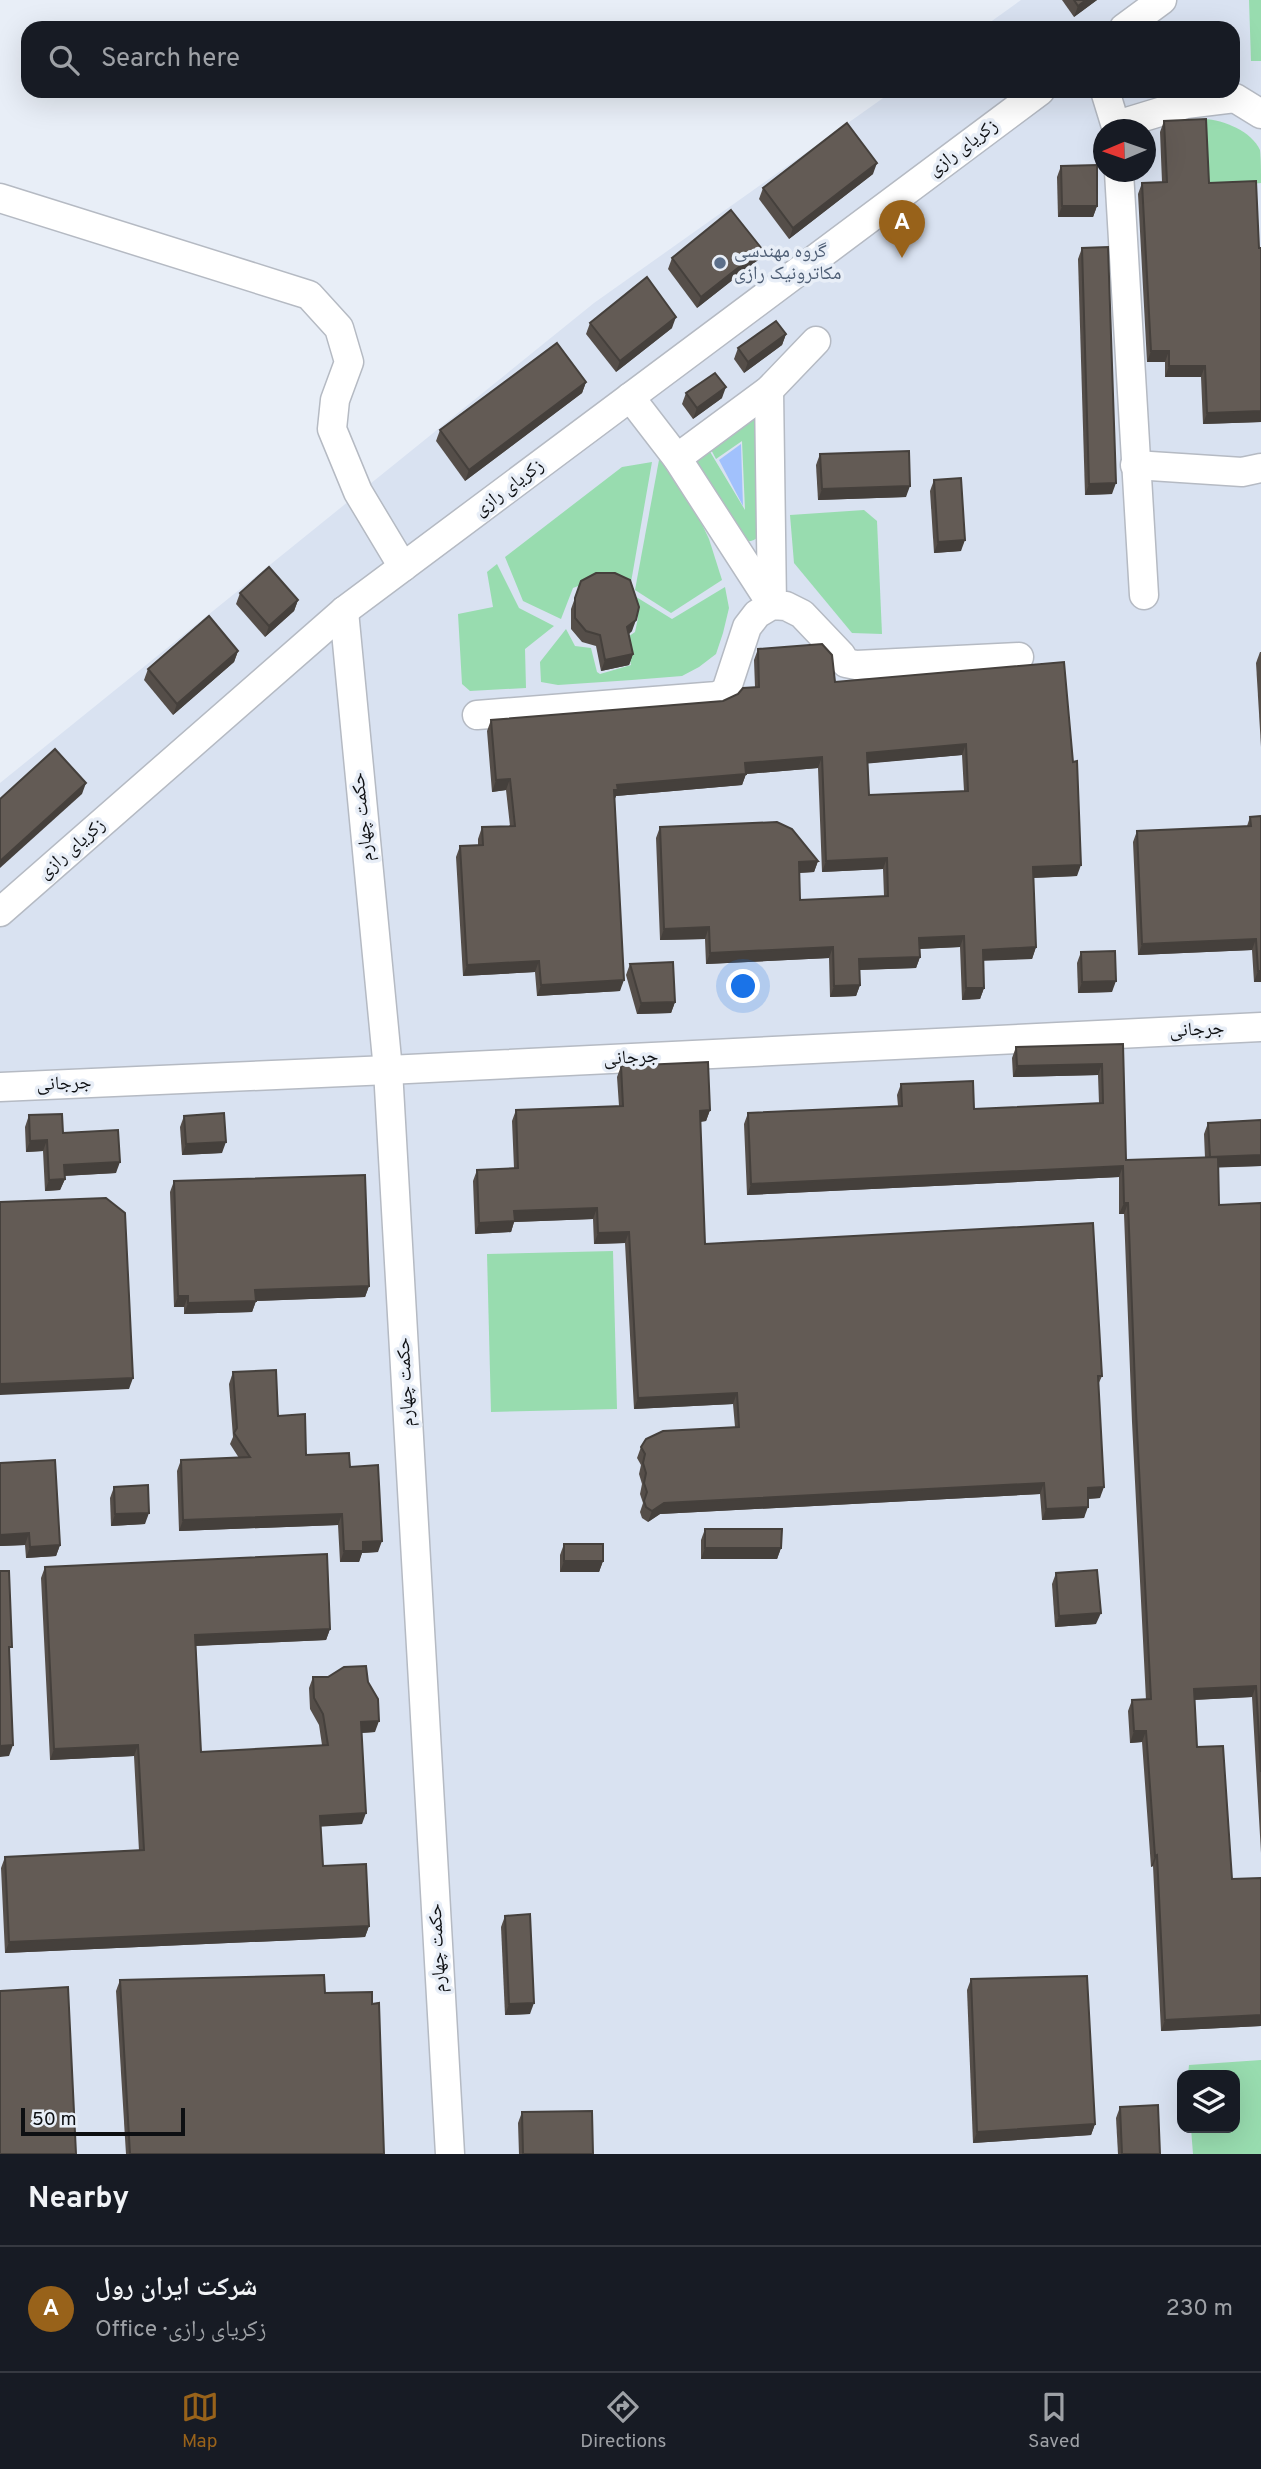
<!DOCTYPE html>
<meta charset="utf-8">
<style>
:root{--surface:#171b24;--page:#242831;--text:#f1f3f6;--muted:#9ea1a6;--line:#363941;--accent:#98621a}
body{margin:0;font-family:Overpass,"Noto Naskh Arabic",sans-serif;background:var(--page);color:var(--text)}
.controls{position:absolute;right:21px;bottom:21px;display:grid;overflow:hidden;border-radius:14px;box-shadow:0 7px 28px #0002}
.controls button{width:63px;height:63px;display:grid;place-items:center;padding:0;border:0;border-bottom:2px solid var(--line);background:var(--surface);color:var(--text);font:35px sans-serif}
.compass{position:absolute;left:1093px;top:119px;width:63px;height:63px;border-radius:50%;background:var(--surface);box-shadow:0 7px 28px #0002;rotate:268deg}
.scale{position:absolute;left:21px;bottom:18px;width:164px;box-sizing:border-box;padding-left:7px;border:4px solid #0d0f12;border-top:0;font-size:19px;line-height:24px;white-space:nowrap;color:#0d0f12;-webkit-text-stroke:5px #e8eef7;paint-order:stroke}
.you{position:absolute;left:744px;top:987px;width:24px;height:24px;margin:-18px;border:5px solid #fff;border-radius:50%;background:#1a73e8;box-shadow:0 0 0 10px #1a73e833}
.badge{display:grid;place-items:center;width:46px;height:46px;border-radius:50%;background:var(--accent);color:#fff;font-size:23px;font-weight:700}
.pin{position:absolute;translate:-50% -58px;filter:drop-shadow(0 2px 4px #0008)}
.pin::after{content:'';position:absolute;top:37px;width:24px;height:21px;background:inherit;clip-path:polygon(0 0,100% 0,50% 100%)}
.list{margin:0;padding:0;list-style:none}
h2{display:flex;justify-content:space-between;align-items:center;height:91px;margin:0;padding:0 28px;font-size:30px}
h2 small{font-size:23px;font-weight:400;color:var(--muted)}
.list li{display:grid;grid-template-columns:46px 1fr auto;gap:21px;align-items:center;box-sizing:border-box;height:126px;padding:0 28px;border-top:2px solid var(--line)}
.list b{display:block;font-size:26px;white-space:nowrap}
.list p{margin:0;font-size:23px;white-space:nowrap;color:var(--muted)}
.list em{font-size:23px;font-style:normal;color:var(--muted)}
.icon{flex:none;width:38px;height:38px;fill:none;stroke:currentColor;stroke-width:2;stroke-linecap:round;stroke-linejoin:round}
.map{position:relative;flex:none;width:1261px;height:2154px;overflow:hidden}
.search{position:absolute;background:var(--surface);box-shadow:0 7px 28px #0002;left:21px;right:21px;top:21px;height:77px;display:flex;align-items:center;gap:18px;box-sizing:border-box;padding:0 24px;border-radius:21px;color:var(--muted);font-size:26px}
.sheet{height:217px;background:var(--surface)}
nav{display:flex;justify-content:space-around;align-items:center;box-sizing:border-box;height:98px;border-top:2px solid var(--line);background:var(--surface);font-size:19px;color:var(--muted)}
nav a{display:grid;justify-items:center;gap:4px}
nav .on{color:var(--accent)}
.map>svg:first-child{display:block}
</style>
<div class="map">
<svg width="1261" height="2154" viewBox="0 0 1261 2154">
<rect width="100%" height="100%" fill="#e8eef7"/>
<!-- built -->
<path fill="#d9e2f1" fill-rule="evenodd" d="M1021,0H1261V2154H0V783L594,303L893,91H1233V28H982ZM1104,130H1146V172H1104ZM1182,2075H1235V2128H1182Z"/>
<!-- green -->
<g fill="#98dcaf">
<polygon points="1249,0 1261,0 1261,61 1251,61"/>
<path d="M1204,119C1224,120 1251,131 1260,150C1261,159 1261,174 1261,183L1209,188Z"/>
<path d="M753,415L756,419L760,536C750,544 744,542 734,535L692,453L706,445L745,510L742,441L716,459L707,442Z"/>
<polygon points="659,460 672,461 709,539 722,580 671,613 635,590"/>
<polygon points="652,462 630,588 591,581 573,588 561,619 523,601 505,557 622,467"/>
<polygon points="864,510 877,521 882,634 852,633 794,563 790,515"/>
<polygon points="497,564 519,608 554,626 525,649 526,688 470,691 462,684 458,614 493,607 487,572"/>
<polygon points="725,587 729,608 723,633 716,654 699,667 682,676 632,680 558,685 541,682 540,662 566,629 575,646 591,648 597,672 600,674 631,665 625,639 635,632 638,618 633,595 672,619"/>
<polygon points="613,1251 617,1409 491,1412 487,1254"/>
<polygon points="1261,2060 1261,2154 1193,2154 1191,2128 1235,2128 1235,2075 1188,2075 1189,2065"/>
</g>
<!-- water -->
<polygon fill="#a1c1fc" points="741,444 743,506 719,460"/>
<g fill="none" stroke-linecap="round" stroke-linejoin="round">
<defs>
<g id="minor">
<polyline points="1124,28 1162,0"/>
<polyline points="1105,91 1117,130"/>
<polyline points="1117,125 1186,104 1235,98 1261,114"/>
<polyline points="1119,172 1144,595"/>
<polyline points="0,198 309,295 339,328 349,362 335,400 332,429 358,492 403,567"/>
<polyline points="769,390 772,605"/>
<polyline points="630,397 677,458 772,605"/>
<polyline points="677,458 769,390 816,341"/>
<polyline points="1135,465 1242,472 1261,468"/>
<polyline points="344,611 388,1070 450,2154"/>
<polyline points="477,715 717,696 726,691 747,627 757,614 772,605 786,606 802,614 841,655 846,663 856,665 1019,657"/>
<polyline points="0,912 344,611 1040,91"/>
<polyline points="0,1087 388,1070 1261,1027"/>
</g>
</defs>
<!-- minor casing -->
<use href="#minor" stroke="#b5bac3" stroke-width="31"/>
<!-- minor -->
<use href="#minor" stroke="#fff" stroke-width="28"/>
</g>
<!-- wall -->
<g fill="#554e49" fill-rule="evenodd">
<polygon points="1062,0 1097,0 1074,17"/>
<polygon points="1164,121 1209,183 1259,248 1261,248 1261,422 1203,424 1201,377 1165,377 1165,362 1147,362 1138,194 1142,183 1162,182 1160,132"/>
<polygon points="1061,166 1097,206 1093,217 1058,217 1057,177"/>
<polygon points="873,174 789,239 759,199 763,188"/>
<polygon points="1082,248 1112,494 1085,495 1078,259"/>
<polygon points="672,258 758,260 697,308 668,269"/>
<polygon points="590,323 672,328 616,372 586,334"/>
<polygon points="786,334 782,345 744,373 734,359 738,348"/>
<polygon points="586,382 582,393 465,481 436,441 440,430"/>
<polygon points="686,393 722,398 693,419 682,404"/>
<polygon points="820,454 906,497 818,500 816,465"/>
<polygon points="934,480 961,551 934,553 930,491"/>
<polygon points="581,581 632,631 629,634 633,654 629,665 601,671 596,646 582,642 571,629 571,609"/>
<polygon points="240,593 298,600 294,611 265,637 236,604"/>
<path d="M758,649L835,682L1064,662L1077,876L1033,878L1036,947L1032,959L983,960L984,988L980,999L962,1000L960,947L920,949V957L916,968L860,970V985L856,996L830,997L829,958L706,964L705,939L660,940L656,838L660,827L818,861L814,872L799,873L800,900L884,896L883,869L822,872L818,768L746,774L742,785L616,796L614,800L620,991L537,996L535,972L463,976L456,857L460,846L478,845V839L482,827L510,826L506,790L492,792L487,731L491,720L723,701L755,687L754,660ZM962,755L964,791L869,795L868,763Z"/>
<polygon points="238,651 234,662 173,715 144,680 148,669"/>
<polygon points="1260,652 1261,652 1261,747 1256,663"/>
<polygon points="1250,817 1261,982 1254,982 1252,950 1138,955 1133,842 1137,831 1247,826"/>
<polygon points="1081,952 1112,992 1078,993 1077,963"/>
<polygon points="630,964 675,1002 671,1013 637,1014 626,975"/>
<polygon points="1123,1044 1126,1160 1205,1158 1204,1134 1208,1123 1261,1120 1261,1166 1218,1167 1219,1205 1261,1203 1261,1853 1252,1697 1194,1700 1197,1747 1232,1879 1261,1878 1261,2026 1161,2031 1153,1866 1151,1867 1142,1742 1130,1743 1128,1711 1132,1700 1146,1700 1132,1422 1124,1214 1119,1214 1119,1177 747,1195 744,1124 748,1113 898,1106 897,1095 901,1084 974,1109 1099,1103 1098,1075 1013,1077 1012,1058 1016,1047"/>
<polygon points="621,1066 710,1110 706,1121 700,1122 705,1244 1102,1376 1098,1385 1100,1498 1088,1499 1084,1518 1042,1520 1040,1494 660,1514 648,1522 642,1518 640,1512 643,1503 640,1494 642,1484 639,1474 641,1465 637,1458 641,1447 735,1427 733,1404 634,1409 625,1243 594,1244 593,1219 514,1222 511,1232 475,1234 473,1181 477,1170 514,1168 512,1121 516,1110 619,1106 617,1077"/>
<polygon points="29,1115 63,1133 116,1173 64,1176 65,1179 60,1190 45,1191 43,1151 26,1152 25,1127"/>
<polygon points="184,1116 222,1153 182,1155 180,1127"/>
<polygon points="174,1181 369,1286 365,1297 256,1301 252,1312 184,1314 184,1307 174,1307 170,1192"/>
<polygon points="233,1372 278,1416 306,1455 350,1467 378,1552 362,1553 359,1562 340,1562 338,1525 179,1531 177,1471 181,1460 239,1458 230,1444 233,1437 229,1384"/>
<polygon points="0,1463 60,1545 56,1556 26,1558 25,1545 0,1546"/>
<polygon points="114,1487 145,1524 111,1526 110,1498"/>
<polygon points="705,1529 781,1548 777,1559 701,1559 701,1540"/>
<polygon points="564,1544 603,1561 599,1572 560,1572 560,1555"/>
<polygon points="45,1567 330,1629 326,1640 196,1646 201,1752 322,1745 319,1725 310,1709 309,1688 313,1677 368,1682 375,1732 362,1733 362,1824 321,1826 323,1866 369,1926 365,1937 5,1953 1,1868 5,1857 139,1851 134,1756 50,1760 41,1578"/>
<polygon points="1056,1573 1096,1624 1055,1627 1052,1584"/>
<polygon points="505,1916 530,2014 505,2015 501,1927"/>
<polygon points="971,1979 1095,2124 1091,2135 973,2143 967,1990"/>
<polygon points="120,1980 325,1993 384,2154 126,2154 116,1991"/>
<polygon points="1120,2107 1160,2154 1118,2154 1116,2118"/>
<polygon points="522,2112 593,2154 519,2154 518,2123"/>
</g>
<!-- shaded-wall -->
<g fill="#45403c">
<polygon points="1086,0 1097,0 1074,17 1078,6"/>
<polygon points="877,163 873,174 789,239 793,228"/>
<polygon points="1062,206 1097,206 1093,217 1058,217"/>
<polygon points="762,249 758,260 697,308 701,297"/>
<polygon points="676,317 672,328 616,372 620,361"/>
<polygon points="786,334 782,345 744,373 748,362"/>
<polygon points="1151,351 1169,351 1165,362 1147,362"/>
<polygon points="1169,366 1205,366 1201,377 1165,377"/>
<polygon points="586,382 582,393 465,481 469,470"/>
<polygon points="726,387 722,398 693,419 697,408"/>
<polygon points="1261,411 1261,422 1203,424 1207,413"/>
<polygon points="1116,483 1112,494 1085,495 1089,484"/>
<polygon points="910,486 906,497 818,500 822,489"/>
<polygon points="965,540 961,551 934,553 938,542"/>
<polygon points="298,600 294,611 265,637 269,626"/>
<polygon points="636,620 632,631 623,638 627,627"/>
<polygon points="238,651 234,662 173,715 177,704"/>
<polygon points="633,654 629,665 601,671 605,660"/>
<polygon points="966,744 962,755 863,764 867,753"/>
<polygon points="822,757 818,768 746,774 742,785 616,796 614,801 614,790 617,785 745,763"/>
<polygon points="510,779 506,790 492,792 496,780"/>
<polygon points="86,783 82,794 0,868 0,861"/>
<polygon points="887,858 883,869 822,872 826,861"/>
<polygon points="818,861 814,872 795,873 799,862"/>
<polygon points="1081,865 1077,876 1029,878 1033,867"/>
<polygon points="709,927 705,939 660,940 664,929"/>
<polygon points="964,936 960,947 915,949 919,938"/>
<polygon points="1256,939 1252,950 1138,955 1142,944"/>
<polygon points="833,947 829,958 706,964 710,953"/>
<polygon points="1036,947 1032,959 979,961 983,950"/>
<polygon points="920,957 916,968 855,970 859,959"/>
<polygon points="539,961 535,972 463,976 467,965"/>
<polygon points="1258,971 1261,971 1261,982 1254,982"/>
<polygon points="624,980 620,991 537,996 541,985"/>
<polygon points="1116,981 1112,992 1078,993 1082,982"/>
<polygon points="860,985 856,996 830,997 834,986"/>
<polygon points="966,988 984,988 980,999 962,1000"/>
<polygon points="675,1002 671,1013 637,1014 641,1003"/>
<polygon points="1102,1064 1098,1075 1013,1077 1017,1066"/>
<polygon points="710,1110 706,1121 696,1122 700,1111"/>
<polygon points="47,1140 43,1151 26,1152 30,1141"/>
<polygon points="226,1142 222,1153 182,1155 186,1144"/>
<polygon points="1261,1155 1261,1166 1206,1168 1210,1157"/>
<polygon points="120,1162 116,1173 60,1176 64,1165"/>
<polygon points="1123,1166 1119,1177 747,1195 751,1184"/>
<polygon points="65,1179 60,1190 45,1191 49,1180"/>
<polygon points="1124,1203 1128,1203 1124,1214 1119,1214"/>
<polygon points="597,1208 593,1219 514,1222 511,1232 475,1234 479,1223 514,1211"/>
<polygon points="629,1232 625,1243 594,1244 598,1233"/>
<polygon points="369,1286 365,1297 251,1301 255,1290"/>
<polygon points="178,1296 188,1296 184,1307 174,1307"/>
<polygon points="256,1301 252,1312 184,1314 188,1303"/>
<polygon points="133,1378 129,1389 0,1395 0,1384"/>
<polygon points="737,1393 733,1404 634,1409 638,1398"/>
<polygon points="1044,1483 1040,1494 660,1514 648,1522 652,1511 664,1503"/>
<polygon points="1104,1487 1100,1498 1084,1499 1088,1488"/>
<polygon points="1088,1507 1084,1518 1042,1520 1046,1509"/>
<polygon points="149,1513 145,1524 111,1526 115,1514"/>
<polygon points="342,1514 338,1525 179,1531 183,1520"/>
<polygon points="29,1533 25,1545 0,1546 0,1535"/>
<polygon points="382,1541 378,1552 362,1553 359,1562 340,1562 344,1551 363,1542"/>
<polygon points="60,1545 56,1556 26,1558 30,1547"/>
<polygon points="705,1548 781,1548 777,1559 701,1559"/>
<polygon points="564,1561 603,1561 599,1572 560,1572"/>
<polygon points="1101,1613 1096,1624 1055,1627 1059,1616"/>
<polygon points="330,1629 326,1640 191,1646 195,1635"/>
<polygon points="1256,1686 1252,1697 1190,1700 1194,1689"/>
<polygon points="379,1721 375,1732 357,1733 361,1722"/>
<polygon points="1134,1731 1146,1731 1142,1742 1130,1743"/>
<polygon points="13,1745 9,1756 0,1757 0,1746"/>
<polygon points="138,1745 134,1756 50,1760 54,1749"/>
<polygon points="366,1813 362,1824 316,1827 320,1816"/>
<polygon points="1157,1855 1153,1866 1151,1867 1155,1856"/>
<polygon points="369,1926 365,1937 5,1953 9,1942"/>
<polygon points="534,2003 530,2014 505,2015 509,2004"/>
<polygon points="1261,2015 1261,2026 1161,2031 1165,2020"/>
<polygon points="1095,2124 1091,2135 973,2143 977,2132"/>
</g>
<!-- building -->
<g fill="#635b55" stroke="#45403c" stroke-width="2" fill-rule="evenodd">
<polygon points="1074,0 1086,0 1078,6"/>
<polygon points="1206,119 1209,183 1256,181 1259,248 1261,248 1261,411 1207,413 1205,366 1169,366 1169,351 1151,351 1142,183 1167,182 1164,121"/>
<polygon points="847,123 877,163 793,228 763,188"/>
<polygon points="1097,165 1097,206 1062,206 1061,166"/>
<polygon points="731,210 762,249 701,297 672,258"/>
<polygon points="1108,247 1116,483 1089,484 1082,248"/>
<polygon points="647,277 676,317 620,361 590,323"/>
<polygon points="776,321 786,334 748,362 738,348"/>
<polygon points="557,343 586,382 469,470 440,430"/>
<polygon points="715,373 726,387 697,408 686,393"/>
<polygon points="909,451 910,486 822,489 820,454"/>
<polygon points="961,478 965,540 938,542 934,480"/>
<polygon points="269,567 298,600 269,626 240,593"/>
<polygon points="596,573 615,573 630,580 639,607 636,620 627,627 633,654 605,660 600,635 586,631 575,618 575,598 581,581"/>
<polygon points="209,616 238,651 177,704 148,669"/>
<path d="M822,644L832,655L835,682L1064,662L1073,762L1077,761L1081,865L1033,867L1036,947L983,950L984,988H966L964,936L919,938L920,957L859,959L860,985L834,986L833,947L710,953L709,927L664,929L660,827L777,822L792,829L818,861L799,862L800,900L888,896L887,858L826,861L822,757L745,763L746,774L617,785L618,790H614L624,980L541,985L539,961L467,965L460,846L483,845L482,827L515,826L510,779L496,780L491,720L723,701L738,694L743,688L759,687L758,649ZM966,744L968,791L869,795L867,753Z"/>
<polygon points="55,749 86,783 0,861 0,799"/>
<polygon points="1261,816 1261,971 1258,971 1256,939 1142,944 1137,831 1251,826 1250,817"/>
<polygon points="1115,951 1116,981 1082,982 1081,952"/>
<polygon points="673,962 675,1002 641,1003 630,964"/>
<polygon points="1123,1044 1126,1160 1218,1157 1219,1205 1261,1203 1261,1772 1256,1686 1194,1689 1197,1747 1223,1746 1232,1879 1261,1878 1261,2015 1165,2020 1157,1855 1155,1856 1146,1731 1134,1731 1132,1700 1151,1699 1136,1411 1128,1203 1124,1203 1123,1166 751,1184 748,1113 902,1106 901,1084 973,1081 974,1109 1103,1103 1102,1064 1017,1066 1016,1047"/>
<polygon points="708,1062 710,1110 700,1111 705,1244 1093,1223 1102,1376 1098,1376 1104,1487 1088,1488 1088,1507 1046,1509 1044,1483 664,1503 652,1511 646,1507 644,1501 647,1492 644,1483 646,1473 643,1463 645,1454 641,1447 646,1439 663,1431 739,1427 737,1393 638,1398 629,1232 598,1233 597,1208 514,1211 515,1221 479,1223 477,1170 518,1168 516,1110 623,1106 621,1066"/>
<polygon points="224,1113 226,1142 186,1144 184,1116"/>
<polygon points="62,1114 63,1133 118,1130 120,1162 64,1165 65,1179 49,1180 47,1140 30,1141 29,1115"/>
<polygon points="1261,1120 1261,1155 1210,1157 1208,1123"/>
<polygon points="365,1175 369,1286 255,1290 256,1301 188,1303 188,1296 178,1296 174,1181"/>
<polygon points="106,1198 125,1213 133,1378 0,1384 0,1202"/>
<polygon points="276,1370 278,1416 305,1414 306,1455 349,1453 350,1467 378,1465 382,1541 363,1542 363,1551 344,1551 342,1514 183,1520 181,1460 250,1457 234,1433 237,1428 233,1372"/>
<polygon points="55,1460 60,1545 30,1547 29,1533 0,1535 0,1463"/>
<polygon points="148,1485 149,1513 115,1514 114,1487"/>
<polygon points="705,1529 782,1529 781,1548 705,1548"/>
<rect x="564" y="1544" width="39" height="17"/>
<polygon points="327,1554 330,1629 195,1635 201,1752 328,1745 323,1714 314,1698 313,1677 328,1677 344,1667 366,1666 368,1682 378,1699 379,1721 361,1722 366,1813 320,1816 323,1866 366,1864 369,1926 9,1942 5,1857 144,1850 138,1745 54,1749 45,1567"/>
<polygon points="1097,1570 1101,1613 1059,1616 1056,1573"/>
<polygon points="0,1571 9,1571 12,1647 9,1647 13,1745 0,1746"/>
<polygon points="530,1914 534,2003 509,2004 505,1916"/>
<polygon points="324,1975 325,1993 372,1992 372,2004 379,2003 384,2154 130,2154 120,1980"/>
<polygon points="1087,1976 1095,2124 977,2132 971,1979"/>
<polygon points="68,1987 76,2154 0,2154 0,1991"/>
<polygon points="1158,2105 1160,2154 1122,2154 1120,2107"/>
<polygon points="592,2111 593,2154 523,2154 522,2112"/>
</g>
<!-- markers -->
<circle fill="#5c6f8a" stroke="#e8eef7" stroke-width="2.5" cx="720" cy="263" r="7"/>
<g text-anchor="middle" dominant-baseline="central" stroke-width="7" stroke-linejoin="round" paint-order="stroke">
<!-- street labels -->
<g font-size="19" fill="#0d0f12" stroke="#e8eef7">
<text transform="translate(963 148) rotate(-37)">زکریای رازی</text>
<text transform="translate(509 488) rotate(-37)">زکریای رازی</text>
<text transform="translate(363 817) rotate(-96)">حکمت چهارم</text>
<text transform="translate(72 849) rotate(-41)">زکریای رازی</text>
<text transform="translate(1197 1030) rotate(-3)">جرجانی</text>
<text transform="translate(631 1058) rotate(-3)">جرجانی</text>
<text transform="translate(64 1084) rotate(-2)">جرجانی</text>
<text transform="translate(406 1382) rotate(-93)">حکمت چهارم</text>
<text transform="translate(438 1948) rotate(-93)">حکمت چهارم</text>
</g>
<!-- service labels -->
<g font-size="19" fill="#4e5e75" stroke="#e8eef7" text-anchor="start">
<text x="734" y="252">گروه مهندسی<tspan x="734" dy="22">مکاترونیک رازی</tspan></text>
</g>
</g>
</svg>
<div class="controls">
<button><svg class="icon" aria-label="layers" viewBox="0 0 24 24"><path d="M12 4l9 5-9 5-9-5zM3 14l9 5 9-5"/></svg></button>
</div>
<svg class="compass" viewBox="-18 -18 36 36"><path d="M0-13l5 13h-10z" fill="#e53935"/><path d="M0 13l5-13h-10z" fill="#9ea1a6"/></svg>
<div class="scale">50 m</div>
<div class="you"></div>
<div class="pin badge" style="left:902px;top:258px">A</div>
<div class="search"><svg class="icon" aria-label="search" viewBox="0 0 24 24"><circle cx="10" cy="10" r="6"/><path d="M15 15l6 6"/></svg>Search here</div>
</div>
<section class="sheet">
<h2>Nearby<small></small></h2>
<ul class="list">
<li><span class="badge">A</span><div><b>شرکت ایران رول</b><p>Office · زکریای رازی</p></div><em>230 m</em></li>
</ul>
</section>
<nav>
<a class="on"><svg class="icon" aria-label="map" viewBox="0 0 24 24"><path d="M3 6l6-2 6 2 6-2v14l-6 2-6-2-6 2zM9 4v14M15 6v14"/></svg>Map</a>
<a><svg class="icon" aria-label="directions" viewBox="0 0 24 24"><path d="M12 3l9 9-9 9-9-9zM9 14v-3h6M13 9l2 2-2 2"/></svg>Directions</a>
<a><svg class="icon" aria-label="saved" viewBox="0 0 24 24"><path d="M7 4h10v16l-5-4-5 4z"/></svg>Saved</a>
</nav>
